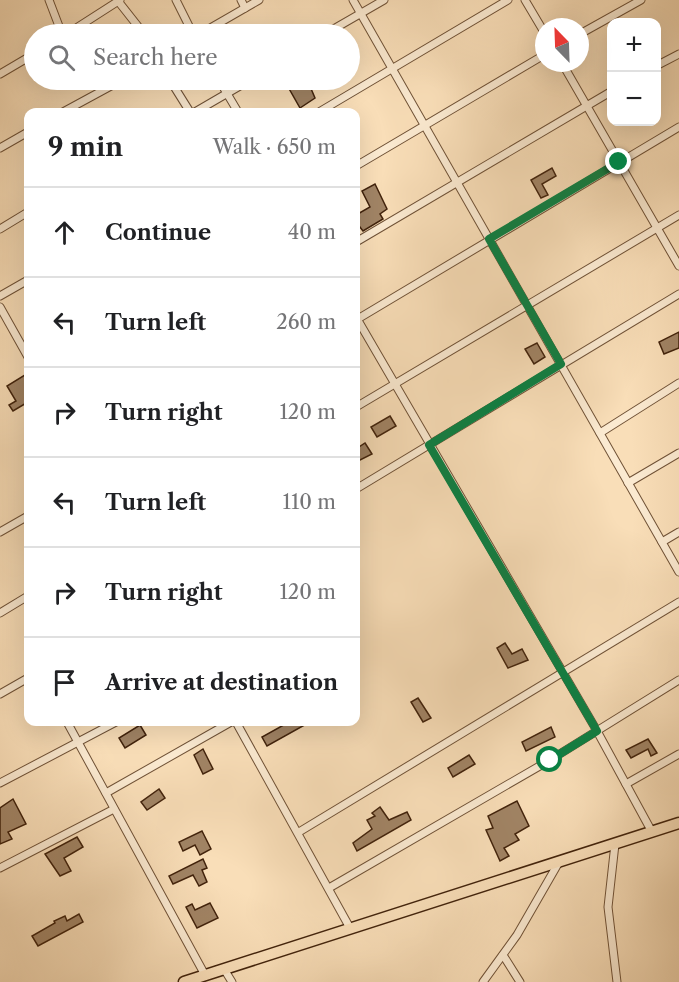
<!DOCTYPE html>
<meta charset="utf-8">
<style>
:root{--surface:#fff;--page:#f2f2f2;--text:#202124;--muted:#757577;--line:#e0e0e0}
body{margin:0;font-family:"Libre Caslon Text",serif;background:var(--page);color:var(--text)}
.controls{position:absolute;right:18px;top:18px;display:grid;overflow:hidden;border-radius:12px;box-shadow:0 6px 24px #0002}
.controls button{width:54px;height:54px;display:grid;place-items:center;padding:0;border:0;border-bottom:2px solid var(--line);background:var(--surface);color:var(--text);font:30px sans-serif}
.compass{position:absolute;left:535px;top:18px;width:54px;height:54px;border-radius:50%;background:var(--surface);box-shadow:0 6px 24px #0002;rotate:337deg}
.stop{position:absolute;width:18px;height:18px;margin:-14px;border:4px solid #0b8043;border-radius:50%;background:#fff}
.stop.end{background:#0b8043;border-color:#fff;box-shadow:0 2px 6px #0008}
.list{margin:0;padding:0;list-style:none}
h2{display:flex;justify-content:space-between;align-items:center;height:78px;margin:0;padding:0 24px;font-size:26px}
h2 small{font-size:20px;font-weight:400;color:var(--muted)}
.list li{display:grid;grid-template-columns:39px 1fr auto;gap:18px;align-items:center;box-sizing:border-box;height:90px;padding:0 24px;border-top:2px solid var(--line)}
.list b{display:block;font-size:22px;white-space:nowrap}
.list em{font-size:20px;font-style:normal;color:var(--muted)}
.icon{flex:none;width:33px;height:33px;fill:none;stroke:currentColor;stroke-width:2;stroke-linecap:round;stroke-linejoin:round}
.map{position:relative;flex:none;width:679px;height:982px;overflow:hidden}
.search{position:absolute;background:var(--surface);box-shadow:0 6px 24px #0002;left:24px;top:24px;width:336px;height:66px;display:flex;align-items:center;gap:15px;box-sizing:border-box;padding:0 21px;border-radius:33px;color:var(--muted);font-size:22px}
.panel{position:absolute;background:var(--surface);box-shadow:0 6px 24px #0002;left:24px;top:108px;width:336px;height:618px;border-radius:12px}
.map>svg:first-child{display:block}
</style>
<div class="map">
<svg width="679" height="982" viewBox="0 0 679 982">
<rect width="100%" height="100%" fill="#f9deb8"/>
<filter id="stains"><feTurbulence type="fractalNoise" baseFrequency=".00333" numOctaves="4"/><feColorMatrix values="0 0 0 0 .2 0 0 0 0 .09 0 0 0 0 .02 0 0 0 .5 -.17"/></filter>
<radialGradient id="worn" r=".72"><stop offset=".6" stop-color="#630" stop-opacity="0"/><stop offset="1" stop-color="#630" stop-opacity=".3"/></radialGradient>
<!-- building -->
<g fill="#a18465" stroke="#42230c" stroke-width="1.5">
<polygon points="297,80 301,88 309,84 315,98 300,108 287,85"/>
<polygon points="552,168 556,176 542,184 548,195 541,198 531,180"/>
<polygon points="375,184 387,209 380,214 383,219 363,231 356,222 356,215 370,207 362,191"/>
<polygon points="679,332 679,348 664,354 659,342"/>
<polygon points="537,343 545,357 534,364 525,349"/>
<polygon points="28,373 28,402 13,411 9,405 16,401 7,386"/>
<polygon points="390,416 396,426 377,437 371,427"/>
<polygon points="365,443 372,454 356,462 356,449"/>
<polygon points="505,643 512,654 522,649 528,660 508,668 497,648"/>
<polygon points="418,698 431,718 423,722 411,702"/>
<polygon points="289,722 310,722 267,746 262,737"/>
<polygon points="140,725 146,735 125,748 119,738"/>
<polygon points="551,727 555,737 526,751 522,742"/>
<polygon points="648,739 657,753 651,756 648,749 631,758 626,750"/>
<polygon points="203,749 213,769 203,774 194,755"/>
<polygon points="469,755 475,764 453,777 448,768"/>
<polygon points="159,789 165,798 147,810 141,802"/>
<polygon points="13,799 26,824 8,832 12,839 0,844 0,808"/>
<polygon points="517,801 529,826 515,834 519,840 504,848 509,856 500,861 486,830 493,828 488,816"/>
<polygon points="380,807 389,820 407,812 411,820 357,851 353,843 372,829 367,820 375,816 372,813"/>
<polygon points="202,831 211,849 200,855 195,845 183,851 179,842"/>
<polygon points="77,837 83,847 64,858 71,871 60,876 45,854"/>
<polygon points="203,859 207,868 202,870 207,882 199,886 193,875 173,884 169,876"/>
<polygon points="210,903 218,918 197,928 186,907 192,904 195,910"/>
<polygon points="79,914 83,922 38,946 32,936 55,923 54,921 65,916 67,921"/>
</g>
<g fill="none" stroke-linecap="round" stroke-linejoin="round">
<defs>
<g id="minor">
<polyline points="49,0 62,34"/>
<polyline points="176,0 193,34"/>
<polyline points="241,0 245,8"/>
<polyline points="353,0 679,572"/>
<polyline points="525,0 544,32"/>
<polyline points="118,1 144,34"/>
<polyline points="67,34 120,0"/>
<polyline points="200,34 259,0"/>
<polyline points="325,34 384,0"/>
<polyline points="580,34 641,0"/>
<polyline points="562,63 679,266"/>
<polyline points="656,66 679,54"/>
<polyline points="0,74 34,54"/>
<polyline points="170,80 190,112"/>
<polyline points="219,80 238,112"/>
<polyline points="63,112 122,80"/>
<polyline points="195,112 250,80"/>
<polyline points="319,112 508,0"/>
<polyline points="0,148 28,132"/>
<polyline points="356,166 544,55"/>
<polyline points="0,229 28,212"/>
<polyline points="356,242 612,91"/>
<polyline points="0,296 28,280"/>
<polyline points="0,307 28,357"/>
<polyline points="356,317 597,731 652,832"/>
<polyline points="356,320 679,127"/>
<polyline points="356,407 679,215"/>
<polyline points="600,433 679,383"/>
<polyline points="628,483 679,453"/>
<polyline points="356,489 679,294"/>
<polyline points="0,532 28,516"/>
<polyline points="662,542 679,532"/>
<polyline points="0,613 28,596"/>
<polyline points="0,694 28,678"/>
<polyline points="67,722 205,975"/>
<polyline points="236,722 350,928"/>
<polyline points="0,783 116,722"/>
<polyline points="626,784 679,754"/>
<polyline points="106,793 231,722"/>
<polyline points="299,832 679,602"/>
<polyline points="615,844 608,907 617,982"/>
<polyline points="0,868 114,809"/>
<polyline points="329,888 550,760 679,680"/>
<polyline points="503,955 520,982"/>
<polyline points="224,969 232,982"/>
<polyline points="483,982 517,935 559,862"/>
</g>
<polyline id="primary" points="184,982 679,823"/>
</defs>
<!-- minor casing -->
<use href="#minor" stroke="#705237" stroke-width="9"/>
<!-- primary casing -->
<use href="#primary" stroke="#42230c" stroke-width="13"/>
<!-- minor -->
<use href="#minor" stroke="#fbead1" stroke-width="7"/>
<!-- primary -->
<use href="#primary" stroke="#f9deb8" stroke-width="10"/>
</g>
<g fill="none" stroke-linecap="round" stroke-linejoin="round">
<!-- route -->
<polyline stroke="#0b8043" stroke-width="8" points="550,760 597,731 429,445 561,364 489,239 619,162"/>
</g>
<rect width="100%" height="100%" filter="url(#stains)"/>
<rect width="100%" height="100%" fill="url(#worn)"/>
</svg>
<div class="controls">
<button>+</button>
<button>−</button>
</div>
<svg class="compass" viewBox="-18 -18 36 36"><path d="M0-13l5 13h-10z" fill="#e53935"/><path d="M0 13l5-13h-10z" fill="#757577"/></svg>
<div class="stop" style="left:550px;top:760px"></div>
<div class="stop end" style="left:619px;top:162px"></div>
<div class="search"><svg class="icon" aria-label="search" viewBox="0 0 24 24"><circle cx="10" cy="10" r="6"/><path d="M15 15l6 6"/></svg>Search here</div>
<section class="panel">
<h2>9 min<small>Walk · 650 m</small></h2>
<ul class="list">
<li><svg class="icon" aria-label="ahead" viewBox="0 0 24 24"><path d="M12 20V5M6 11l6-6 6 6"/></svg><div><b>Continue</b></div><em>40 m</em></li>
<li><svg class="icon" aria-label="left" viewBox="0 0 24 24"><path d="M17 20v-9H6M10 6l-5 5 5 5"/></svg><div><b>Turn left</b></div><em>260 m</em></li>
<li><svg class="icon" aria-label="right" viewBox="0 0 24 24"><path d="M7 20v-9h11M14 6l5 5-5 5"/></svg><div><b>Turn right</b></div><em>120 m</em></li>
<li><svg class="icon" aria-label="left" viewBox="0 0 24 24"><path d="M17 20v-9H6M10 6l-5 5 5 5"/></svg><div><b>Turn left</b></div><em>110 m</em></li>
<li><svg class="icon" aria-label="right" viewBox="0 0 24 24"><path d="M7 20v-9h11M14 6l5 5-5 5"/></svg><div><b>Turn right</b></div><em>120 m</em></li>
<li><svg class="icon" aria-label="arrive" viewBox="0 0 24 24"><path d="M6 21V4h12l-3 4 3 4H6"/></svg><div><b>Arrive at destination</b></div></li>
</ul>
</section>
</div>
